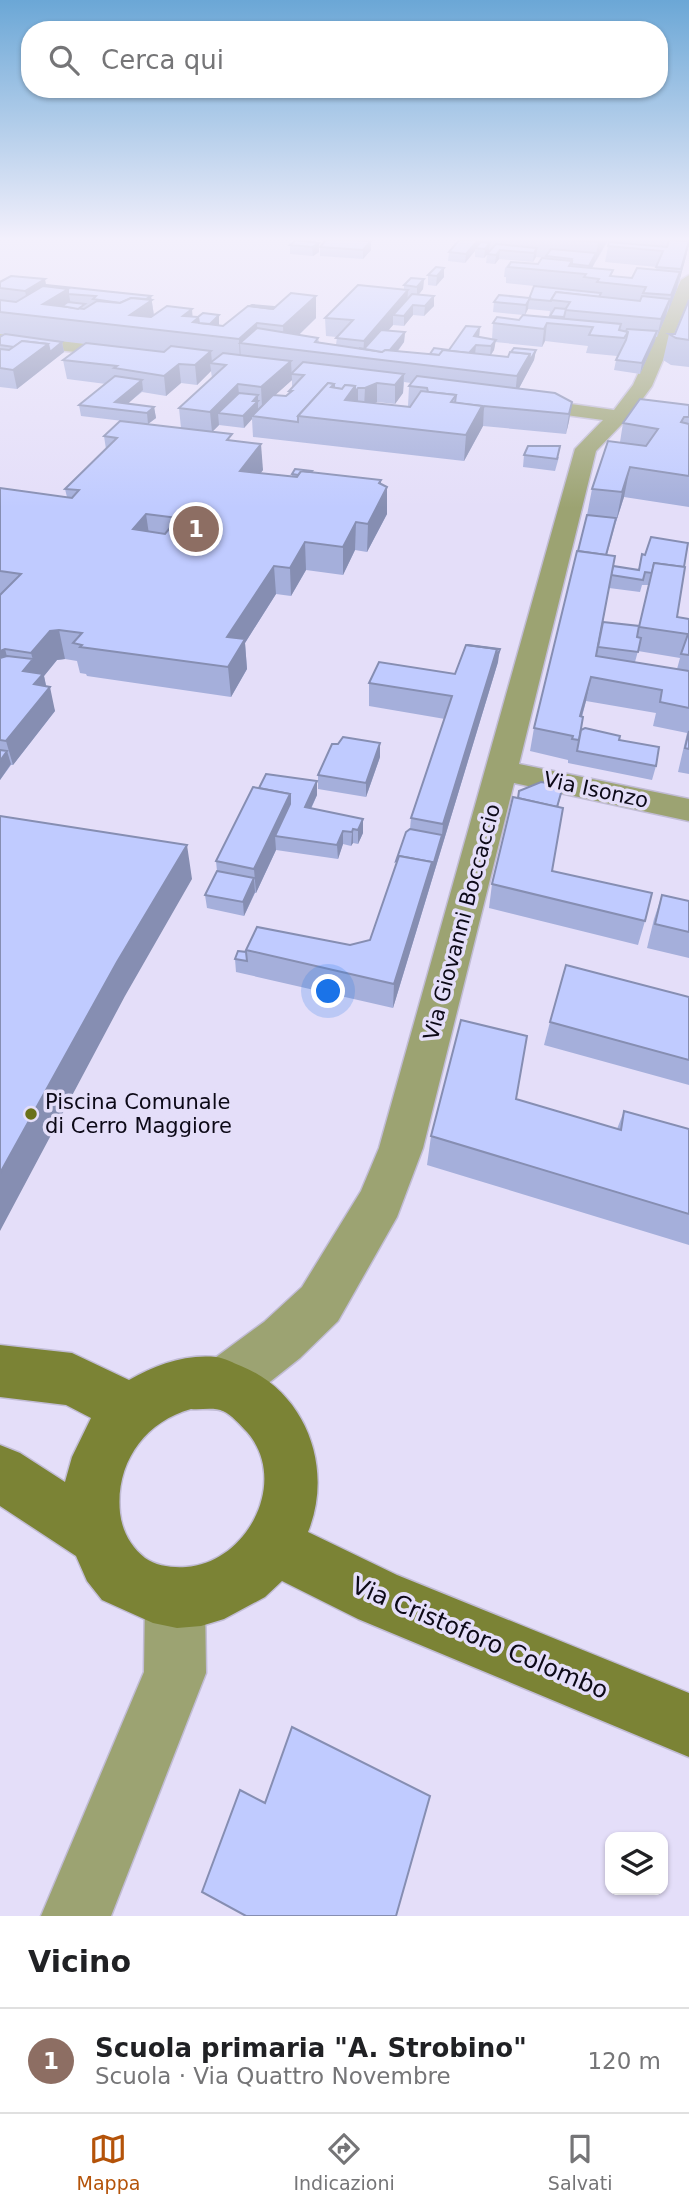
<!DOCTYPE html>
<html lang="it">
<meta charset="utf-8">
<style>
:root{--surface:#fff;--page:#f6f6f6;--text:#202124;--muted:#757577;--line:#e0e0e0;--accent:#b45309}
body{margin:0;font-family:"DejaVu Sans",sans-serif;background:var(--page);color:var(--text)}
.controls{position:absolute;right:21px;bottom:21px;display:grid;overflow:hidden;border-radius:14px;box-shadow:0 2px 5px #0004}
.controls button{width:63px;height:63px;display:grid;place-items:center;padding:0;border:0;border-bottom:2px solid var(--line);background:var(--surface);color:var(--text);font:35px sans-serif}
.you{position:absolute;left:329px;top:992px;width:24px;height:24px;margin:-18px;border:5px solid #fff;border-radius:50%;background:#1a73e8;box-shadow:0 0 0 10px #1a73e833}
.badge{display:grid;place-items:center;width:46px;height:46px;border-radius:50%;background:var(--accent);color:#fff;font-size:23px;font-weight:700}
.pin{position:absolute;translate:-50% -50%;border:4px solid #fff;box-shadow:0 2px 7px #0006}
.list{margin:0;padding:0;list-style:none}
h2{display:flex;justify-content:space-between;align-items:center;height:91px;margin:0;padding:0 28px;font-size:30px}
h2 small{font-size:23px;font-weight:400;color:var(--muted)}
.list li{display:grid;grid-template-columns:46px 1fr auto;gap:21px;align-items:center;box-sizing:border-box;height:105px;padding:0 28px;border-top:2px solid var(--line)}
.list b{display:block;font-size:26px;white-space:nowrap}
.list p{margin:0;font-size:23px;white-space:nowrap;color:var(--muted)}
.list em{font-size:23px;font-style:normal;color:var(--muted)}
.icon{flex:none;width:38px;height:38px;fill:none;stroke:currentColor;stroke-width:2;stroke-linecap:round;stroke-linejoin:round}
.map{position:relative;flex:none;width:689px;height:1916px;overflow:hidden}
.search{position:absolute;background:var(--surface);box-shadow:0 2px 5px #0004;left:21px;right:21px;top:21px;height:77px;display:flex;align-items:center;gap:18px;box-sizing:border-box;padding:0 24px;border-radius:28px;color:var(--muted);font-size:26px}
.sheet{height:196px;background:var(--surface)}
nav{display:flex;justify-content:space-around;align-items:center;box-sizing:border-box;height:98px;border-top:2px solid var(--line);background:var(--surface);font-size:19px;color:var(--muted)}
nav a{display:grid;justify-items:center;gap:4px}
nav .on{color:var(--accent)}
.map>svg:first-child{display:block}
</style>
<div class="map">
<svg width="689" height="1916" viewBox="0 0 689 1916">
<rect width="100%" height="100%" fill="#e4def9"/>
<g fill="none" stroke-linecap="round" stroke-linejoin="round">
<defs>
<g id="street">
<polygon points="689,275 689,299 652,386 633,412 689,420 689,432 623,423 596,451 519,764 689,799 689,821 514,783 423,1148 397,1217 338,1321 300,1358 242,1404 223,1411 204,1404 197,1385 204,1366 264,1322 302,1287 361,1191 379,1148 575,449 603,420 521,409 514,407 511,403 514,399 521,397 614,410 633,385 681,280"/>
<polygon points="0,334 132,348 141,353 132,358 0,344"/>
<polygon points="175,1570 196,1579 205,1600 206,1673 111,1916 41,1916 144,1672 145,1600 154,1579"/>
</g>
<path id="secondary" d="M0,1345L72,1353L129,1380C155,1365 185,1354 216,1357C225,1358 233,1363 241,1366C306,1392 334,1468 308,1532L397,1575L689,1693V1757L358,1619L282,1581L265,1597L224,1619L201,1626L177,1628L153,1623L102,1600L87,1581L76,1556L0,1506V1445L20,1453L65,1482L72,1457L91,1418L66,1405L0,1397ZM191,1409C201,1410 214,1407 223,1411C232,1415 240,1425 247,1432C290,1481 247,1563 186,1567C173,1568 156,1566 145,1558C131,1547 122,1531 120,1513C115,1464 144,1422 191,1409Z"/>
</defs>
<!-- street casing -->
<use href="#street" stroke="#c1bcd5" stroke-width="3"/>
<!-- secondary casing -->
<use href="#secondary" stroke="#c1bcd5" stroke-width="3"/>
<!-- street -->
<use href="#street" fill="#9ca372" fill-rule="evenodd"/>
<!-- secondary -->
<use href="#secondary" fill="#7b8335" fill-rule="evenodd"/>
</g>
<!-- wall -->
<g fill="#a5afdb" fill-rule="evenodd">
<path d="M459,240H689V245L677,289L657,337H656L640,374L614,370L617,356L586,353L588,346L545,341L542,347L495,342L494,350L491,355L508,357L536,350L534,360L519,388L572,402L569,421L566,434L483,426L464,461L253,437L252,419L244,428L219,425L212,432L181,428L179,408L212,378L211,371L197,385L181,383L166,396L142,392L128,403L154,407L156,418L148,424L81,416L79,405L106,384L67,379L63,360L85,344L34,338L62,342L64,352L17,389L0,387V337L5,334H0V282L46,285L151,296L154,315L192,317L223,326L275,307L316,296V318L299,335L318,338L319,342L336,345L337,337L326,336L325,318L404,290V285L424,279L423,289L418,294L434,296V306L424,316L413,315L404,326L393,325L388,331L405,332L404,342L398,351L430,354L449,350L480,327L479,337L492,339L493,323L519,320L523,315L493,312L494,302L530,298L534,286L506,283V277H504L505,268L510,262L538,264L545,258L536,257L533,262L499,259L495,264L486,263L487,255L484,258L475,257V251L465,263L448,261L449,252ZM608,241L641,244L609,242L605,262L656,267V270L632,278L612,276L592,268ZM528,309L550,311L549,317L525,315ZM292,380V388L286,396L275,395ZM404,382L411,383L409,386L408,406H410V407L375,403L377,402L395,404L403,393Z"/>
<polygon points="371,241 371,250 363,259 320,256 320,247"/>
<polygon points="319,243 319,252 313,256 290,254 290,245"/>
<polygon points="428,275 444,277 436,286 428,285"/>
<polygon points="689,300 689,367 671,365 663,360 669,334 675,334"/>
<path d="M689,405V507L624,497L616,522L607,555L613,566L639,570L642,554L677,617L689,619V774L678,772L687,733L653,726L656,713L586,701L582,717L581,730L620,740L656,766L652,780L568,763V760L530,751L534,728L587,515L592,489L620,442L623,423ZM642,585H649L639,626L603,622L609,588L640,592ZM638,651L680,658L677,669L635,662Z"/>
<polygon points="104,436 232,441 263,470 260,473 292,476 292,474 312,472 381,480 381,484 387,487 387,514 367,552 355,550 343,575 306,570 291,596 276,594 245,643 247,669 231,697 87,676 86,674 80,673 77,661 65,659 57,660 44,676 46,686 55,711 13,765 11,765 0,780 0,488 67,497 65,489 106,449"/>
<polygon points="524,455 559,457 555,471 523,467"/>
<polygon points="498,662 393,1008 236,972 235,959 246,952 246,950 350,945 370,940 396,866 396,861 410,829 411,818 445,719 369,706 369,683 455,674"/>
<polygon points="380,757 366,797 318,789 318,775"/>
<polygon points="317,781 317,795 311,809 363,833 358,844 353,843 351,846 343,844 338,859 276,850 256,893 255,893 244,916 207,908 205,895 217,871 216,861 259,788"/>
<polygon points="563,786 558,807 552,871 645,921 638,945 489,908 492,884 518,798"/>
<polygon points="662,895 689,901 689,958 647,948 654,919"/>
<polygon points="689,997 689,1085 544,1045 550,1022"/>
<polygon points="516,1099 617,1129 624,1111 689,1129 689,1245 427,1165 431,1136"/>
</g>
<!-- shaded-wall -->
<g fill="#868eb2">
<polygon points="478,240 481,240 480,245 475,248 475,251 465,263 466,254"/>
<polygon points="599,240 608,240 595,262 598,242"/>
<polygon points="371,241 371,250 363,259 363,250"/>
<polygon points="319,243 319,252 313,256 312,247"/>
<polygon points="490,243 489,252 484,258 485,249"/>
<polygon points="689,243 686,257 678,286 681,269"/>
<polygon points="537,248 536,257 533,262 534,253"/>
<polygon points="500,250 499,259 495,264 496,255"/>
<polygon points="596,253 595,262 588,276 589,266"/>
<polygon points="444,268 444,277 436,286 437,276"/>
<polygon points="680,272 677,289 668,312 671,295"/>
<polygon points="45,279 49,301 68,289 72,311 30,313 25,291"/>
<polygon points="424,279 423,289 417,297 417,287"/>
<polygon points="408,290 407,308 393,315 393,325 365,357 363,357 364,341"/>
<polygon points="151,296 155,323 122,316"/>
<polygon points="316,296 316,318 284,349 283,326"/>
<polygon points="434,296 434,306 424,316 425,306"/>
<polygon points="529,299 528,309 525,315 526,305"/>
<polygon points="670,299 666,316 657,337 661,319"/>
<polygon points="413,305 413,315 404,326 404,316"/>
<polygon points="192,309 193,322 199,317 201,335 183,316"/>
<polygon points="219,315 219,325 210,336 205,330"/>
<polygon points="257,323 258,345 240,343 241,362 240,363 239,339"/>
<polygon points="547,323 545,341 542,347 544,329"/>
<polygon points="480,327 479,337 474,336"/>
<polygon points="657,331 655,341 640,374 642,363"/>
<polygon points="405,332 404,342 390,361 382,360"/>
<polygon points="496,340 494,350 490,356 491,346"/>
<polygon points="62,342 64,352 17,389 13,370 48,344"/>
<polygon points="476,345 475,355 466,357"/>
<polygon points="536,350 534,360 515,396 517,376 530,354"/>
<polygon points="211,351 212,363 210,363 211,371 197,385 195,365"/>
<polygon points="291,361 292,380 262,407 261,387"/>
<polygon points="179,364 181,383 166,396 164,376"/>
<polygon points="404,374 403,393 395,404 395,385"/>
<polygon points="142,380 143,390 121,410 115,402"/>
<polygon points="377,383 377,402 364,408 365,388"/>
<polygon points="238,384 240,404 218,413 219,425 212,432 210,412"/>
<polygon points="355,386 355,411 345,400"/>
<polygon points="358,388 358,408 355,411 355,392"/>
<polygon points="258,395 258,412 252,416 252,419 244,428 243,416 253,401"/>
<polygon points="572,402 569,421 566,434 569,414"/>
<polygon points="482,406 484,406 483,426 464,461 466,435"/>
<polygon points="154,407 156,418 148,424 147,413"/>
<polygon points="261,444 263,470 242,498 240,471"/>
<polygon points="630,467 624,497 616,522 622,492"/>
<polygon points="381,480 380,500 387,487 387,514 367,552 368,524 379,483"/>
<polygon points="146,514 150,541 133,529"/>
<polygon points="356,522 355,550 343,575 343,547"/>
<polygon points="305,542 306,570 291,596 290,568"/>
<polygon points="274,566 276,594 245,643 247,669 231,697 228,667 227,637"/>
<polygon points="59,630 65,659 57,660 44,676 47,690 50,687 55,711 13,765 6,741 23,671 33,660 31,653 50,631"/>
<polygon points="5,649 13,679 0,689 0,651"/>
<polygon points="497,649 500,649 498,662 393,1008 394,984 432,862 442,835 443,824"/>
<polygon points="591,677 586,701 575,740 580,716"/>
<polygon points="380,743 380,757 366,797 366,783"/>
<polygon points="7,751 11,764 0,780 0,761"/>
<polygon points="317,781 317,795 305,821 305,807"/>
<polygon points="290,794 291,818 275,836 276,850 256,893 254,869"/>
<polygon points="363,819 363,833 358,844 358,830"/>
<polygon points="353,829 353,843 351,846 352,832"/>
<polygon points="343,831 343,844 338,859 337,845"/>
<polygon points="187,845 192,879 125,996 0,1231 0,1173 117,962"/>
<polygon points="254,878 255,892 244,916 243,902"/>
</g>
<!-- building -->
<g fill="#c0cbff" stroke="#868eb2" stroke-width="2" fill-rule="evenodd">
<polygon points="296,240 319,243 312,247 290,245"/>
<polygon points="326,240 350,240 371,241 363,250 320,247"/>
<polygon points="459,240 478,240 466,254 449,252"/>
<polygon points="573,240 599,240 598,242"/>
<polygon points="669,240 689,241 681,269 656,267 663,251 608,246 609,242 667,247"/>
<polygon points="481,242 490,243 485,249 475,248"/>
<polygon points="496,244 537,248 534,253 500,250 496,255 487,254"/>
<polygon points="551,249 596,253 589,266 572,264 572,261 571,261 572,259 546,256"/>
<polygon points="542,258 572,261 569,266 613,270 610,276 632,278 637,268 680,272 671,295 643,293 646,287 597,282 599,279 584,277 586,274 508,267 511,262 538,264"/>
<polygon points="436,267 444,268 437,276 428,275"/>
<polygon points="11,276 45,279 25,291 0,288 0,282"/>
<polygon points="411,278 424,279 417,287 404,285"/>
<polygon points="46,285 151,296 146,299 131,298 120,303 93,299 96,296 68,294 68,289 46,286"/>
<polygon points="358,285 408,290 364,341 336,338 353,320 325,318"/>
<polygon points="43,286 68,289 43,304 84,309 97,301 120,303 131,298 152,300 130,315 151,317 167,306 192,309 183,316 199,317 193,322 223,326 248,306 273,309 291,293 316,296 283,326 257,323 239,339 0,312 0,300 16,302"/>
<polygon points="534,286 601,293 599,297 556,292 551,301 529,299"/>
<polygon points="556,292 640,301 642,296 670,299 661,319 565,310 570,302 551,300"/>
<polygon points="412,294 434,296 425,306 413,305 404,316 393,315"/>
<polygon points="499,295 530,298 526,305 494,302"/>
<polygon points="689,300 689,340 676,338 669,334 675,334"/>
<polygon points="68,302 85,304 78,309 62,306"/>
<polygon points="252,305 275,307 273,309 250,306"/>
<polygon points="555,308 566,309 564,317 550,316"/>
<polygon points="203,313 219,315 210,324 199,323 198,317"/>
<polygon points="523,315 621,324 619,330 628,332 624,338 589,335 593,327 547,323 544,329 493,323 497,317 519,320"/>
<polygon points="466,326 480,327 474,336 496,340 491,346 476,345 469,353 443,350 439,355 430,354 434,348 449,350"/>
<polygon points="257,328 318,338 315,342 382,352 385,350 439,355 443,350 508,357 510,352 530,354 517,376 240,343"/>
<polygon points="627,329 657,331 642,363 616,360 626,340 628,332 626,331"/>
<polygon points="381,330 405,332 390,350 385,350 382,352 359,348 364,349"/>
<polygon points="5,334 62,342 50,352 48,344 22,341 14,347 0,345 0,337"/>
<polygon points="22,341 48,344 13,370 0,368 0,349 9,350"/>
<polygon points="86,343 164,352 171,346 211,351 195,365 179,364 164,376 114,368 117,366 63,360"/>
<polygon points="514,348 536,350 529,362 530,354 511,352"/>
<polygon points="223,353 291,361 261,387 238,384 210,412 179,408 226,365 210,363"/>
<polygon points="303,362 404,374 395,385 377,383 365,388 358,388 355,392 355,386 345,385 342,389 334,388 334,384 328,383 298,416 298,422 252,416 273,395 286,396 292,391 289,391 304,375 291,374"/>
<polygon points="115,376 142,380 115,402 154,407 147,413 79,405"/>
<polygon points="417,376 555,393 572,402 569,414 484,406 482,411 482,406 455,403 456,395 428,392 427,388 409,386"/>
<polygon points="328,383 334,384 331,387 342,389 345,385 355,386 345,400 410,407 421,391 456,395 451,402 482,406 466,435 298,416"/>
<polygon points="239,393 258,395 253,401 258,401 243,416 218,413"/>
<polygon points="640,399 689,405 689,417 684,417 681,422 689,424 689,476 630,467 622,492 592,489 608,441 646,446 658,429 623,423"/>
<path d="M120,421L232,434L227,440L261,444L240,471L297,477L301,471L381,480L379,483L387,487L368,524L356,522L343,547L305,542L290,568L274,566L227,637L245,639L228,667L80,647L82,645L73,643L82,633L59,630L50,631L31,653L5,649L0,651V595L21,574L0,571V488L72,498L79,490L65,489L117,438L104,436ZM146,514L178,518L165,534L133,529Z"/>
<polygon points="528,446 560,446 557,459 524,455"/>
<polygon points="295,469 312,471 311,472 301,471 298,475 292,474"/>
<polygon points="587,515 616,518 606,555 578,551"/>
<polygon points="651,537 688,543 684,567 654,563 652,573 645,572 643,580 611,575 613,566 639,570 642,554 645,555"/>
<polygon points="577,551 615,556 596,656 689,671 689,708 660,702 662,690 591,677 580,716 583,717 579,740 572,739 573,736 534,728"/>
<polygon points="654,563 685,567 677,617 689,619 689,655 681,654 688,634 639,627"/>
<polygon points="603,622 639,626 637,637 641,638 638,652 598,647"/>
<polygon points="466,645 497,649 443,824 411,818 452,696 369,683 379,662 455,674"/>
<polygon points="467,645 468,645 500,649 496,659 497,649"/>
<polygon points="7,656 33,659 23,671 43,674 34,684 50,687 6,741 0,740 0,658"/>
<polygon points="585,728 620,736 619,740 659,747 656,766 577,751 581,730"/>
<polygon points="689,731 689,749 685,748"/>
<polygon points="343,737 380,743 366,783 318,775 332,744 338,744"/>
<polygon points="0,750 7,751 0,761"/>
<polygon points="266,774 317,781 305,807 363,819 358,830 353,829 352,832 343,831 337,845 275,836 290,804 290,794 259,788"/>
<polygon points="541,782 563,786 557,807 518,798 519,791"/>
<polygon points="253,787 290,794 254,869 216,861"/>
<polygon points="513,797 563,808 552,871 652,893 645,921 492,884"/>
<polygon points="0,816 187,845 117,962 0,1173"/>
<polygon points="410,829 442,835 431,872 432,862 399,856 398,860 396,861 406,832"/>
<polygon points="399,856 432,862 394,984 246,950 257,927 350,945 370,940"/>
<polygon points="217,871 254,878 243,902 205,895"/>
<polygon points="662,895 689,901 689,932 655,924"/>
<polygon points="238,951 246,952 247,961 235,959"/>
<polygon points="566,965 689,997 689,1060 550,1022"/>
<polygon points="461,1020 527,1036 516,1099 621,1130 624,1111 689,1129 689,1214 431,1136"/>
<polygon points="292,1727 430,1796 396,1916 246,1916 202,1892 240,1790 265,1803"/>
</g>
<!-- sky -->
<linearGradient id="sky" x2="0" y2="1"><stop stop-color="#6ba7d6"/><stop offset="0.47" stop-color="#f3f0fc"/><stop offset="1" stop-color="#f3f0fc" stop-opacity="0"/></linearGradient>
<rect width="689" height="508" fill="url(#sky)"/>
<!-- markers -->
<circle fill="#6a7119" stroke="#e4def9" stroke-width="2.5" cx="31" cy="1114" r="7"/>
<g text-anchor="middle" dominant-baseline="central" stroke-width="7" stroke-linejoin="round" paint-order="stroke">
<!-- street labels -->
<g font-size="21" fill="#0c0917" stroke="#e4def9">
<text transform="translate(596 790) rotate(12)">Via Isonzo</text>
<text transform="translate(462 922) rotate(-75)">Via Giovanni Boccaccio</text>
</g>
<!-- poi labels -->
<g font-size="21" fill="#0c0917" stroke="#e4def9" text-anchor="start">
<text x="45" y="1102">Piscina Comunale<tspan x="45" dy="24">di Cerro Maggiore</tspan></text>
</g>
<!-- near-street labels -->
<g font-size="24" fill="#0c0917" stroke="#e4def9">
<text transform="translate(480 1638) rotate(23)">Via Cristoforo Colombo</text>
</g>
</g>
</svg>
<div class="controls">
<button><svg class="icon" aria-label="layers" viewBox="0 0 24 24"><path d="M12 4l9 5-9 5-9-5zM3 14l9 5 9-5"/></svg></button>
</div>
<div class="you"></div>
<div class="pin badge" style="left:196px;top:529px;background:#8d6e63">1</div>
<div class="search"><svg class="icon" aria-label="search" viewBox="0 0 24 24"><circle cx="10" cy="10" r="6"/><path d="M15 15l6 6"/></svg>Cerca qui</div>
</div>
<section class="sheet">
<h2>Vicino<small></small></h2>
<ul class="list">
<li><span class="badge" style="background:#8d6e63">1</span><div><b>Scuola primaria &quot;A. Strobino&quot;</b><p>Scuola · Via Quattro Novembre</p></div><em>120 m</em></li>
</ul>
</section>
<nav>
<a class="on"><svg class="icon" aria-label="map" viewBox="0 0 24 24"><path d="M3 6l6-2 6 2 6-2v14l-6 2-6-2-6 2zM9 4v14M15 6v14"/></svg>Mappa</a>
<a><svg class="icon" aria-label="directions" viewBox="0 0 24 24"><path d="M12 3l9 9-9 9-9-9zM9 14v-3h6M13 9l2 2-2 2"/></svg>Indicazioni</a>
<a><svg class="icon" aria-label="saved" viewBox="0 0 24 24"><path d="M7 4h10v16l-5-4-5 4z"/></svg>Salvati</a>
</nav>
